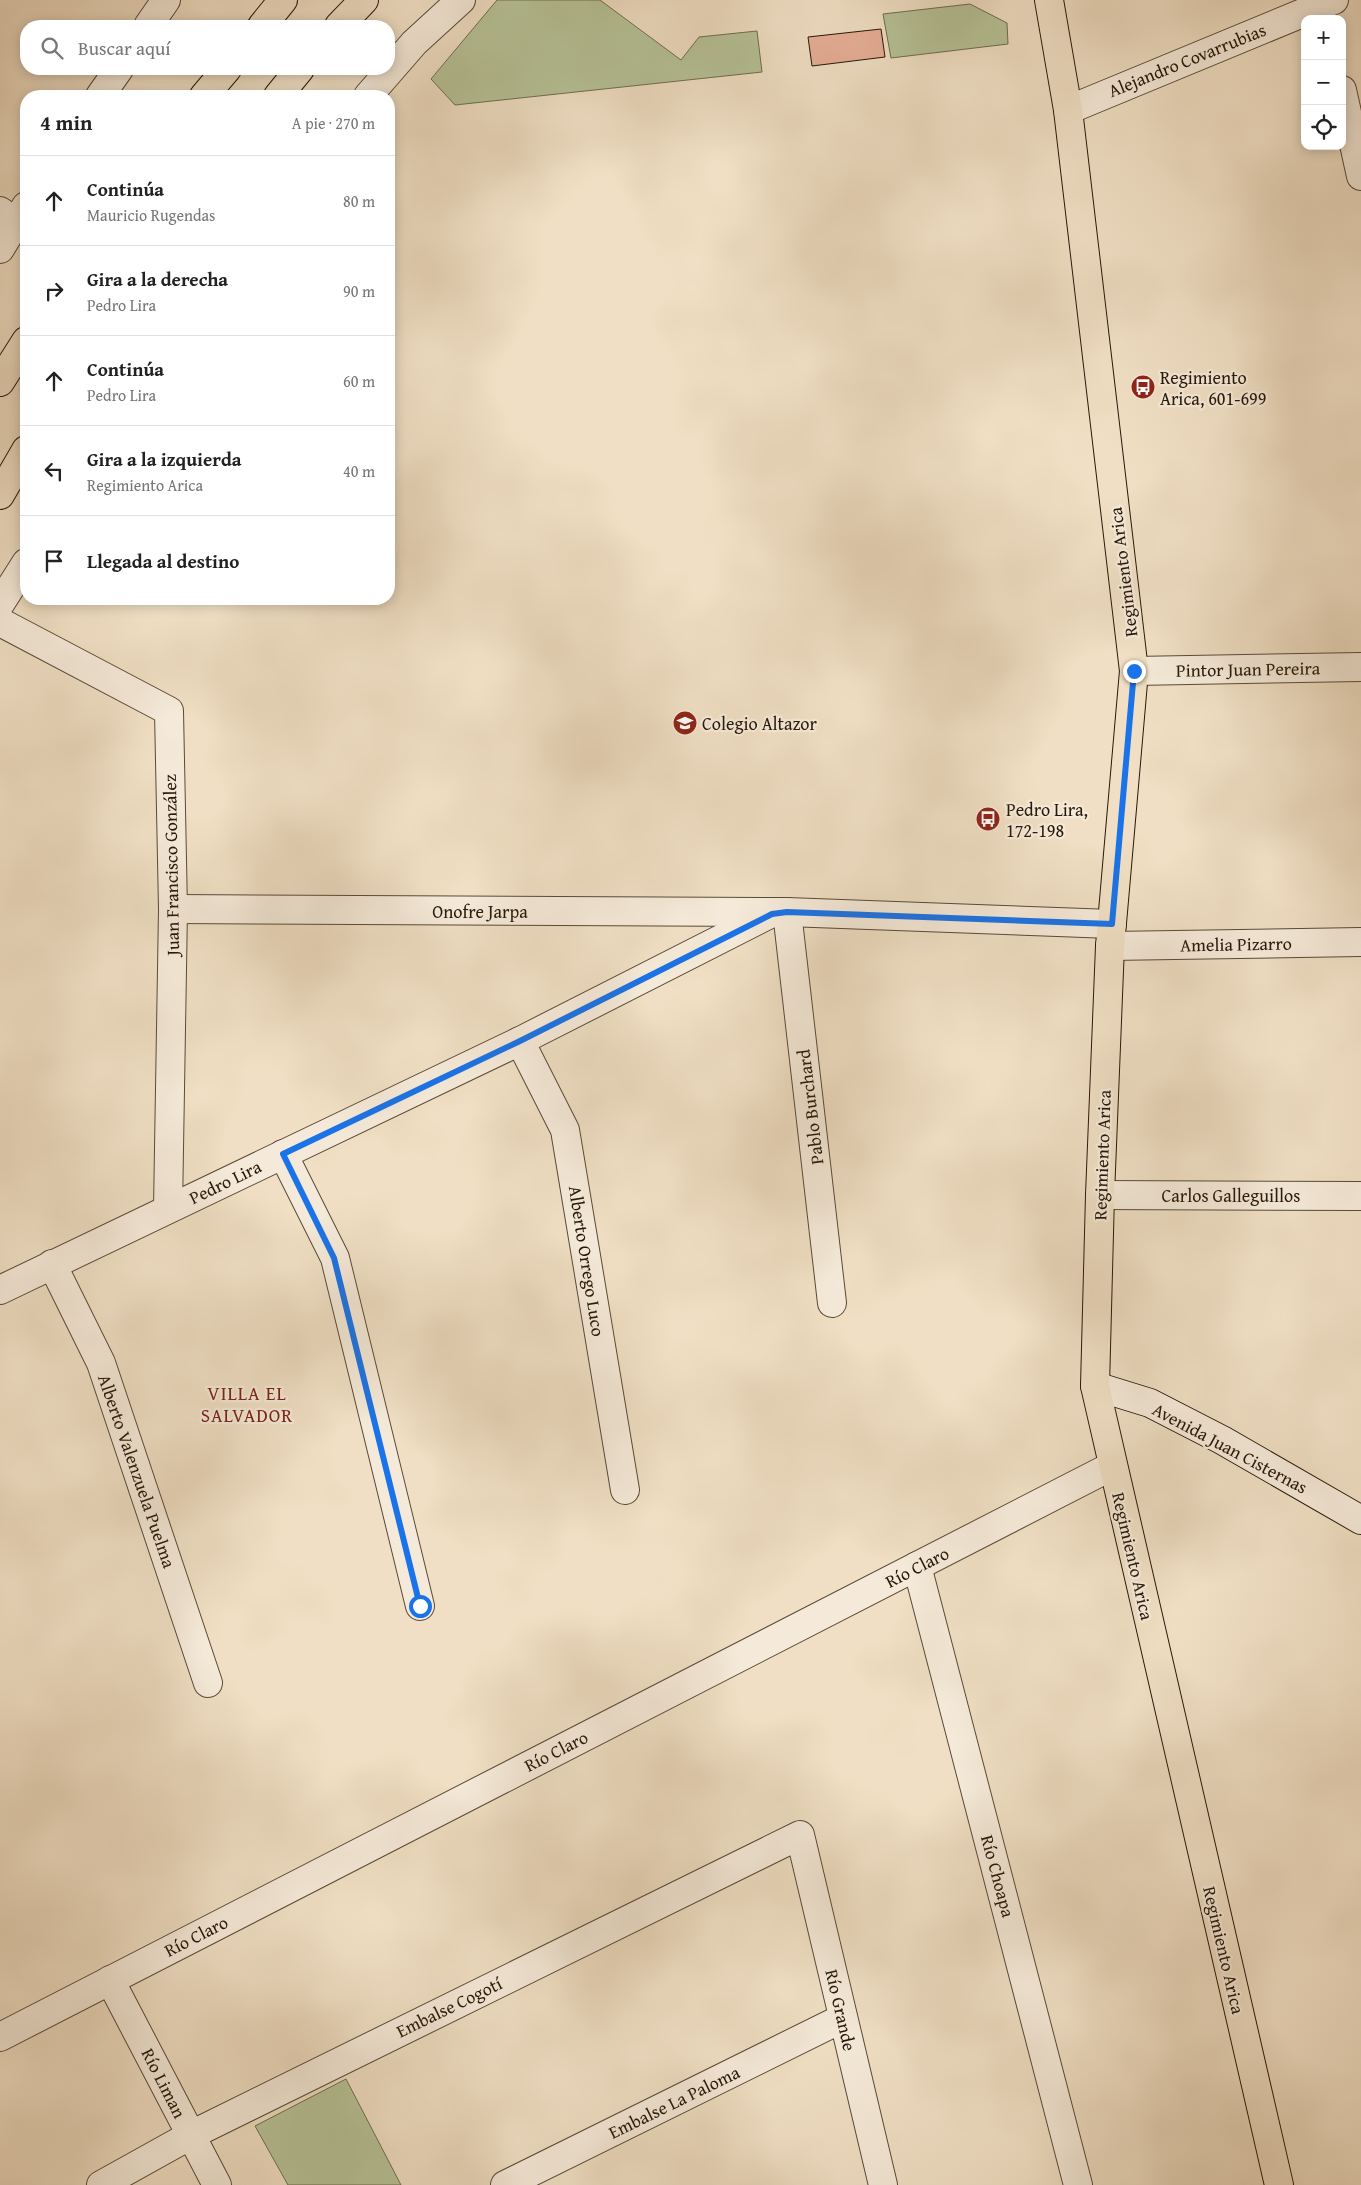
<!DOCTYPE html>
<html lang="es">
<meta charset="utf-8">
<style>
:root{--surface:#fff;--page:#f2f2f2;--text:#222;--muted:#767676;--line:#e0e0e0}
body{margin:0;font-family:"Gentium Book Plus",serif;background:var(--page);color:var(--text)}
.controls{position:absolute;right:15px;top:15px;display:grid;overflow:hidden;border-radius:10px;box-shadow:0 2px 12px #0003}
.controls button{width:45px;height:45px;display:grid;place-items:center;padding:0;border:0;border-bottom:1px solid var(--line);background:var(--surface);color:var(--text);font:25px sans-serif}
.stop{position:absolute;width:15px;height:15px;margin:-11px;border:4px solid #1a73e8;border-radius:50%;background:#fff}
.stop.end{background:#1a73e8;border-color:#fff;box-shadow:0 1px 5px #0008}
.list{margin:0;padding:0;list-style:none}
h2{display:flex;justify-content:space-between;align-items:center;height:65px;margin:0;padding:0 20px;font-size:21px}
h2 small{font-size:16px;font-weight:400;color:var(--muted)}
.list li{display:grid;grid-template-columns:32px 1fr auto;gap:15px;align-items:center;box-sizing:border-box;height:90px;padding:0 20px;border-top:1px solid var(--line)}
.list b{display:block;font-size:19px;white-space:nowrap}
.list p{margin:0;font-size:16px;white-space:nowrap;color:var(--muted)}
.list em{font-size:16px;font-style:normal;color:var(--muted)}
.icon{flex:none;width:28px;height:28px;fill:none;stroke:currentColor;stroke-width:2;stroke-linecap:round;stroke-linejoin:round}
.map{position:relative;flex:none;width:1361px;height:2185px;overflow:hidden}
.search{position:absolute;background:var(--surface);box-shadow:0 2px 12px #0003;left:20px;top:20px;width:375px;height:55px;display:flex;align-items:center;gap:12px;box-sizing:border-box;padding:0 18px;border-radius:20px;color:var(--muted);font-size:19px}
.panel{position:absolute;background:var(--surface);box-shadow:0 2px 12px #0003;left:20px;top:90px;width:375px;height:515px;border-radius:20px}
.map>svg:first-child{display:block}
</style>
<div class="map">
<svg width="1361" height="2185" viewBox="0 0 1361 2185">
<rect width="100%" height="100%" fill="#f0dfc4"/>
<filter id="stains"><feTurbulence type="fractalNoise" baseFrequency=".004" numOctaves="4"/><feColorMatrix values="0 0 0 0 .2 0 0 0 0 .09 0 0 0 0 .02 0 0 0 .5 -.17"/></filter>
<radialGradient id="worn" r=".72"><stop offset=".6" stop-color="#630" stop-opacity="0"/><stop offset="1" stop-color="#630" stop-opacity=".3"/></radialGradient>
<!-- green -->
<g fill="#b6c297" stroke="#6e6d50">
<polygon points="497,0 600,0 681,60 699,37 757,31 762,72 455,105 431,79"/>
<polygon points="970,4 1007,23 1008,44 891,58 883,14"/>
<polygon points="346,2079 401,2185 288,2185 255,2126"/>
</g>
<!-- building -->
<polygon fill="#e6af98" stroke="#261809" points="881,29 885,57 812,66 808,37"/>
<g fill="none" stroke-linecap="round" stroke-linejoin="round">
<defs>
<g id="minor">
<polyline points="1342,90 1361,176"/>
<polyline points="1068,110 1334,0"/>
<polyline points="0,211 15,222"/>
<polyline points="0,622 169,711 173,909 168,1209"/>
<polyline points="1134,671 1361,667"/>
<polyline points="173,909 787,912 1112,924"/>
<polyline points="787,912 832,1303"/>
<polyline points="1110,946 1361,942"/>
<polyline points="520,1041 565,1130 625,1490"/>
<polyline points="283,1154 335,1258 420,1606"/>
<polyline points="1100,1195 1361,1196"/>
<polyline points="52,1264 101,1363 208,1683"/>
<polyline points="0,1290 520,1041 768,915"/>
<polyline points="917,1566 1078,2185"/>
<polyline points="110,1980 217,2185"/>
<polyline points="0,2037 1112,1466"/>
<polyline points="101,2185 191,2135 800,1835 883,2185"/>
<polyline points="505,2185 843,2018"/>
</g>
<g id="tertiary">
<polyline points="148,26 166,0"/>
<polyline points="100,96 119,69"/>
<polyline points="368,96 414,43 461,0"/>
<polyline points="0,249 26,206"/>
<polyline points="0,604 26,563"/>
</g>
<polyline id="secondary" points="1095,1386 1150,1403 1222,1440 1361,1520"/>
<g id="primary">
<polyline points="1049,0 1068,110 1134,671 1110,946 1100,1195 1095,1386 1279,2185"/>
<polyline points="262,26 283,0"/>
<polyline points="339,26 364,0"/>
<polyline points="204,96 227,69"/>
<polyline points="278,96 300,69"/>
<polyline points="0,382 26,341"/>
<polyline points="0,495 26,450"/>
</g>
</defs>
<!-- minor casing -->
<use href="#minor" stroke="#584a38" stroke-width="30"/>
<!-- tertiary casing -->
<use href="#tertiary" stroke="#584a38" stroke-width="30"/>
<!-- secondary casing -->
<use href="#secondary" stroke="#261809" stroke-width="30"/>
<!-- primary casing -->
<use href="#primary" stroke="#261809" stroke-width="30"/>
<!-- minor -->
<use href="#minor" stroke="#f5ead9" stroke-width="28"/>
<!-- tertiary -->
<use href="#tertiary" stroke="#f5ead9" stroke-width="28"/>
<!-- secondary -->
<use href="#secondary" stroke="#f5ead9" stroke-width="28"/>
<!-- primary -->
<use href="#primary" stroke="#f0dfc4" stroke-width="28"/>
</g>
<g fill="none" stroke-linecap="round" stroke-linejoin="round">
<!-- route -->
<polyline stroke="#1a73e8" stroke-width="6" points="420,1606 334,1258 283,1154 520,1041 772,914 787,912 1112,924 1134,671"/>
</g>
<!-- icons -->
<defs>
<symbol id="bus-disc" viewBox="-11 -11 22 22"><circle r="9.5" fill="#8f2418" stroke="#f5ead9"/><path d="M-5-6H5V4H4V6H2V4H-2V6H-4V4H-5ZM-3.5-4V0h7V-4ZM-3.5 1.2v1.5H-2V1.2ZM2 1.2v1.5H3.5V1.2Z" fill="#fff"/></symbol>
<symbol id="school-disc" viewBox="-11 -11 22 22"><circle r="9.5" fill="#8f2418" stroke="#f5ead9"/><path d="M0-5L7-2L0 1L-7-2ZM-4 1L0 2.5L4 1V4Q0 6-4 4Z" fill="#fff"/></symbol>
</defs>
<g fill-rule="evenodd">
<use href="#bus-disc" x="1129" y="373" width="28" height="28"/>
<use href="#school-disc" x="671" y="709" width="28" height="28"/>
<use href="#bus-disc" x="974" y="805" width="28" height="28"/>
</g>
<g text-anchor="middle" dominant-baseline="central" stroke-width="4.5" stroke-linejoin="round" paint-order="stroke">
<!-- street labels -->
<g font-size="18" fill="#261809" stroke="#f5ead9">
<text transform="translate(1187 60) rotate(-22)">Alejandro Covarrubias</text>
<text transform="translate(1123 572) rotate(-97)">Regimiento Arica</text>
<text transform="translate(1248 669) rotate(-1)">Pintor Juan Pereira</text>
<text transform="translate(171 865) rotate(-91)">Juan Francisco González</text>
<text x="480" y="911">Onofre Jarpa</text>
<text transform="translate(1236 944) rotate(-1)">Amelia Pizarro</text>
<text transform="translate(810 1107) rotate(-97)">Pablo Burchard</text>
<text transform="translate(1102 1155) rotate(-88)">Regimiento Arica</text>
<text transform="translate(225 1182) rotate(-26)">Pedro Lira</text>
<text x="1231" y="1195">Carlos Galleguillos</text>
<text transform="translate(587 1261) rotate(81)">Alberto Orrego Luco</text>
<text transform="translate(1230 1448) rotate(28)">Avenida Juan Cisternas</text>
<text transform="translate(137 1471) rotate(71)">Alberto Valenzuela Puelma</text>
<text transform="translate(1133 1556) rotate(77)">Regimiento Arica</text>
<text transform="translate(917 1567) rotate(-27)">Río Claro</text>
<text transform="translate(556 1751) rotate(-27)">Río Claro</text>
<text transform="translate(998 1876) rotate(75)">Río Choapa</text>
<text transform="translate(196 1936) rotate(-27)">Río Claro</text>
<text transform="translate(1224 1950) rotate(77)">Regimiento Arica</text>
<text transform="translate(449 2007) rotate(-26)">Embalse Cogotí</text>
<text transform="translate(841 2010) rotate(77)">Río Grande</text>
<text transform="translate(164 2083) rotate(63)">Río Liman</text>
<text transform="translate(674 2102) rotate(-26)">Embalse La Paloma</text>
</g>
<!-- poi labels -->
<g font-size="18" fill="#261809" stroke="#f5ead9" text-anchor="start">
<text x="1160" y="377">Regimiento<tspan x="1160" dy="21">Arica, 601-699</tspan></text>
<text x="702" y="723">Colegio Altazor</text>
<text x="1006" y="809">Pedro Lira,<tspan x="1006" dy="21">172-198</tspan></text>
</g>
<!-- neighbourhood labels -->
<g font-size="19" letter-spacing="1" fill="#7a1f14" stroke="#f5ead9">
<text x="247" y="1393">VILLA EL<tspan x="247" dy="22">SALVADOR</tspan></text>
</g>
</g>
<rect width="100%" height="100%" filter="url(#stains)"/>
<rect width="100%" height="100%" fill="url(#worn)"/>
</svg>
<div class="controls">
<button>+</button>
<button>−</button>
<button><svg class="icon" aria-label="locate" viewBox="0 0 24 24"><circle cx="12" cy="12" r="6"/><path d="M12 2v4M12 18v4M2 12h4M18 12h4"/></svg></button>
</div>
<div class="stop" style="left:420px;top:1606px"></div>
<div class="stop end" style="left:1134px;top:671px"></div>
<div class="search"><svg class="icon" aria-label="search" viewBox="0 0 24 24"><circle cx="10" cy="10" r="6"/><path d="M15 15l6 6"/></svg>Buscar aquí</div>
<section class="panel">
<h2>4 min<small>A pie · 270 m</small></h2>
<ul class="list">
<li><svg class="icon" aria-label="ahead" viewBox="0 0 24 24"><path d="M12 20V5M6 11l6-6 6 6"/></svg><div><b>Continúa</b><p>Mauricio Rugendas</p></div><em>80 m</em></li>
<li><svg class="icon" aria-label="right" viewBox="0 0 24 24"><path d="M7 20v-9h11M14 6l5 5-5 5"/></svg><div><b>Gira a la derecha</b><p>Pedro Lira</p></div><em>90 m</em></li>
<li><svg class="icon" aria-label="ahead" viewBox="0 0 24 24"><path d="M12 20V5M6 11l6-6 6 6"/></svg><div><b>Continúa</b><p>Pedro Lira</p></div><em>60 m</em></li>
<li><svg class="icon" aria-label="left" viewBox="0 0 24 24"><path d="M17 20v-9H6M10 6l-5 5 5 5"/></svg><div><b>Gira a la izquierda</b><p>Regimiento Arica</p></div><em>40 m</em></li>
<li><svg class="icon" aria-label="arrive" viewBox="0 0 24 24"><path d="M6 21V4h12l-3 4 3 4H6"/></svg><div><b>Llegada al destino</b></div></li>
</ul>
</section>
</div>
